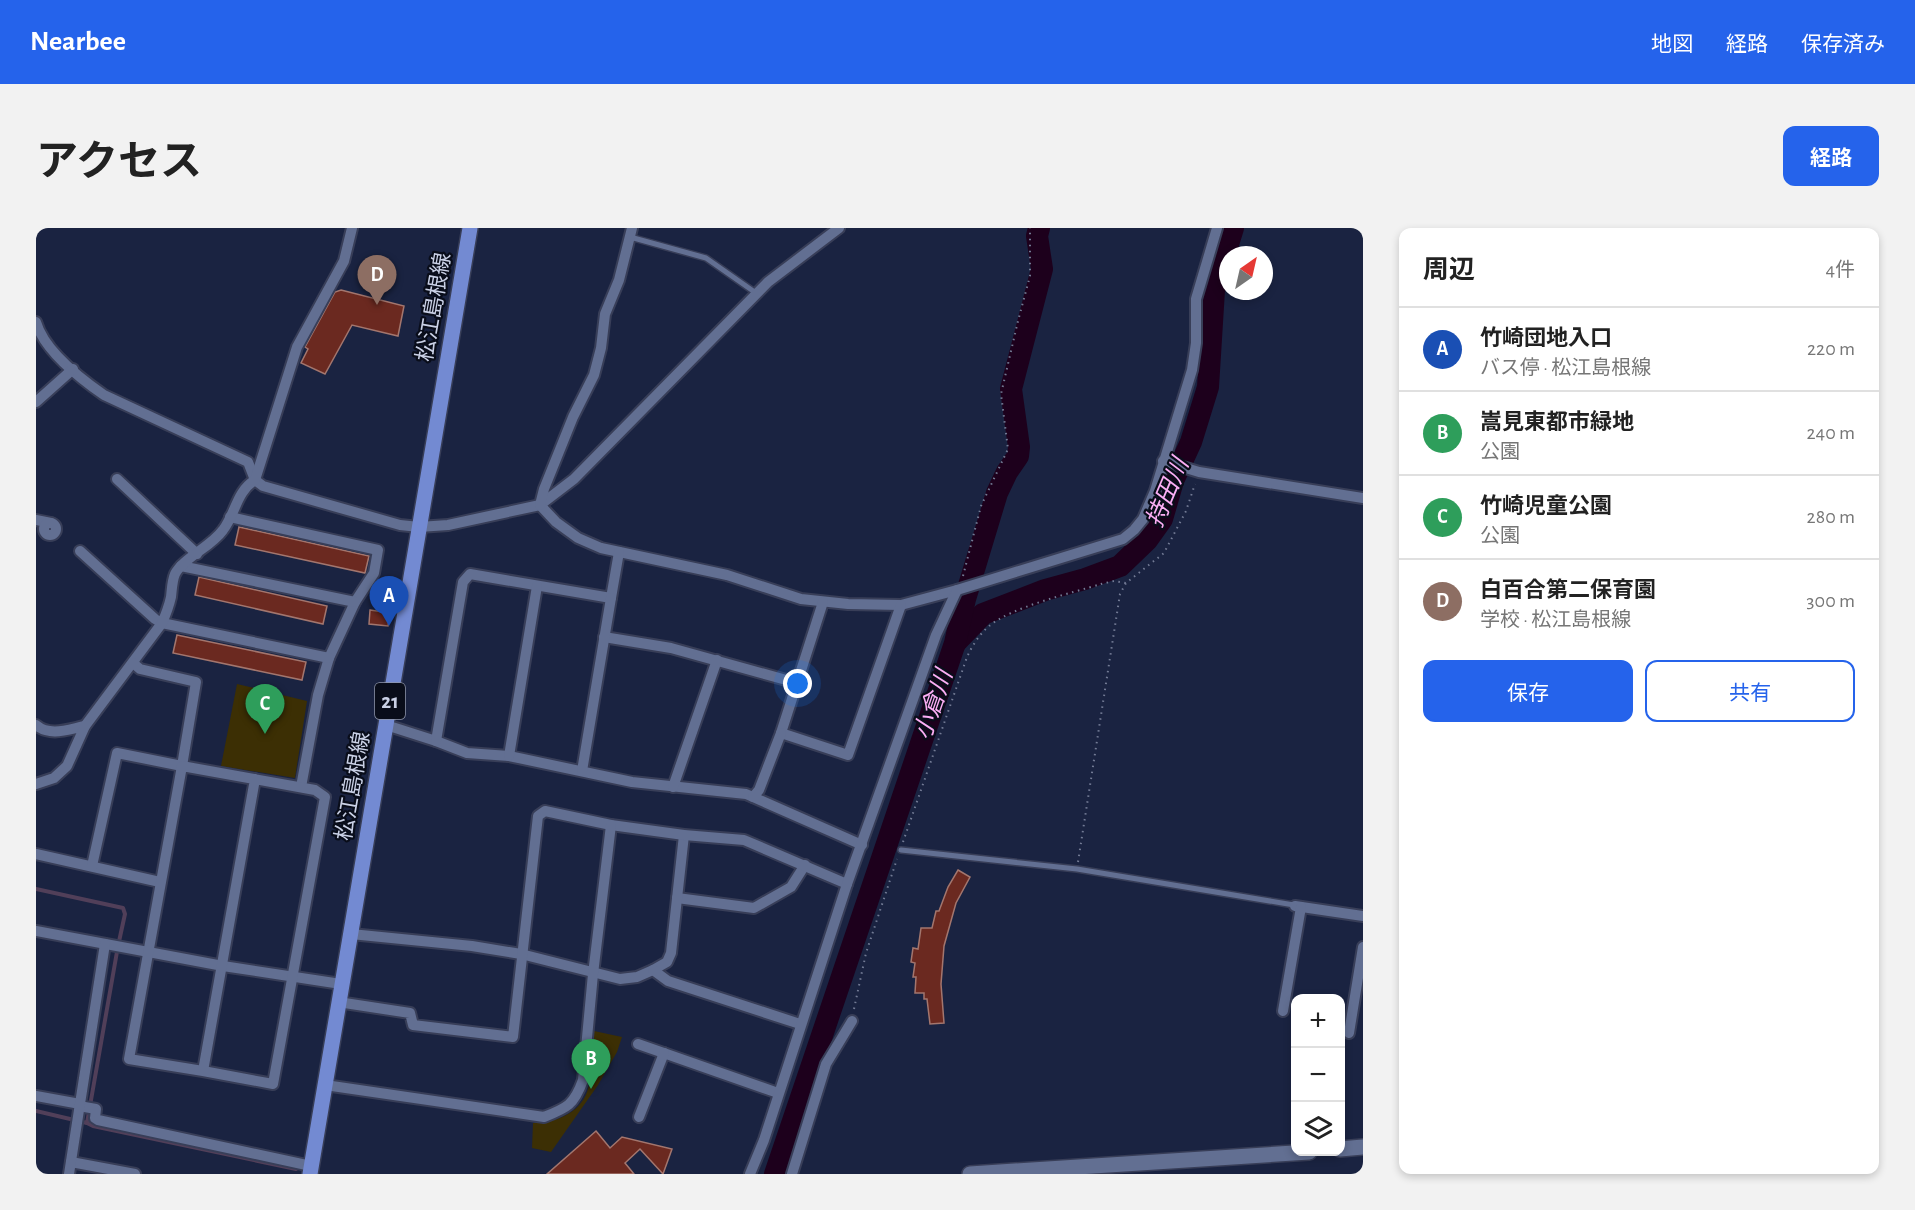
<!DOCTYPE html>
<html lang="ja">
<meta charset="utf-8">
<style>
:root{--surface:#fff;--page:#f2f2f2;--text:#222;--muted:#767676;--line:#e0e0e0;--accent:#2563eb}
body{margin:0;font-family:"Alegreya Sans","Noto Sans JP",sans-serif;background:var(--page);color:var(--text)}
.controls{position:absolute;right:18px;bottom:18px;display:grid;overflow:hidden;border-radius:12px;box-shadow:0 3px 9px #0003}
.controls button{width:54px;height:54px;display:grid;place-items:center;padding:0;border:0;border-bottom:2px solid var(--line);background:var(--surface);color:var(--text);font:30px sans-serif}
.compass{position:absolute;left:1183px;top:18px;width:54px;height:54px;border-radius:50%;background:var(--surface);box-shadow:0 3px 9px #0003;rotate:34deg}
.you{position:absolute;left:762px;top:456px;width:21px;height:21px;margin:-15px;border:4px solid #fff;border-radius:50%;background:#1a73e8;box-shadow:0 0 0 9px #1a73e833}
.badge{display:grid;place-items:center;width:39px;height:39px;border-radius:50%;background:var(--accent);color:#fff;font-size:20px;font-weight:700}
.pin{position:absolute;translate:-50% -50px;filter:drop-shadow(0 2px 3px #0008)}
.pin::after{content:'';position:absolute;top:32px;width:21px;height:18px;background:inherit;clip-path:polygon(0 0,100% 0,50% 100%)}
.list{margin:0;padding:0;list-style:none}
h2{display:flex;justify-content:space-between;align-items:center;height:78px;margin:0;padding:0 24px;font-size:26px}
h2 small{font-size:20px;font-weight:400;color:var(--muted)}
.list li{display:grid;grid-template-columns:39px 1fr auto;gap:18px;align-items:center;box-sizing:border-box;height:84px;padding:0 24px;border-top:2px solid var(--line)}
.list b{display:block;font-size:22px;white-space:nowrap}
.list p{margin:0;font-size:20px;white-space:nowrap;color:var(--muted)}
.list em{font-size:20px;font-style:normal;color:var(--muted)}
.actions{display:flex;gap:12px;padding:18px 24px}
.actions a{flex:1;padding:14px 0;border:2px solid var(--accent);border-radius:12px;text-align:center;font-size:21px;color:var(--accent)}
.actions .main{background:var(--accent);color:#fff}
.icon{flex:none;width:33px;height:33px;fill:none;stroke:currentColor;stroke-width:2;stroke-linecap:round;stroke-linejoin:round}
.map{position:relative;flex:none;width:1327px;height:946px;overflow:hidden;border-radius:12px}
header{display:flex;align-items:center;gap:36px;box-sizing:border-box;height:84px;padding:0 30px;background:var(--accent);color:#fff}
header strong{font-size:28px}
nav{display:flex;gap:33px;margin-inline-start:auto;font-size:21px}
.intro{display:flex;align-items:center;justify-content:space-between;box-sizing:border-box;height:144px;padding:0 36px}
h1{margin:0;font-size:42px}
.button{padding:15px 27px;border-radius:12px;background:var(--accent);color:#fff;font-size:21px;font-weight:700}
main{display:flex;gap:36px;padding:0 36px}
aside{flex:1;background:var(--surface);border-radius:12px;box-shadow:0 3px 9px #0003}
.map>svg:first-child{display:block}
</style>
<header>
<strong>Nearbee</strong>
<nav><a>地図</a><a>経路</a><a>保存済み</a></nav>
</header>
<div class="intro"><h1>アクセス</h1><a class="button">経路</a></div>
<main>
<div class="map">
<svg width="1327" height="946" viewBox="0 0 1327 946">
<rect width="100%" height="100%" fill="#1a2341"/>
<!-- green -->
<g fill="#3c2f04">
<polygon points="201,456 271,473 259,550 185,538"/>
<path d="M558,803L586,809L581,824L562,857L515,924L496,920L497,895C518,895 543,886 551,864C557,851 557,819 558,803Z"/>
</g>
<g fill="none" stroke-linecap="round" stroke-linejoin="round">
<!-- stream -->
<g stroke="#513f59" stroke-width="4">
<polyline points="0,661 87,680 89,686 82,718 51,895 0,883"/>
<polyline points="51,895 57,898 260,941"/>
</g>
<!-- river -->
<g stroke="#1d001c" stroke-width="22">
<polyline points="920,414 947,386 1009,362 1049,351 1084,338 1111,312 1126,291 1137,253 1155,214 1172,159 1178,62 1197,0"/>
<polyline points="739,946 919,415 929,371 961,265 971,244 982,228 983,219 975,161 1006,41 1001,8 1003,0"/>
</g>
</g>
<!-- building -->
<g fill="#6b2920" stroke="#a3766e" stroke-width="1.5">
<polygon points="305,62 368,78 362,108 316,97 289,146 265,135 272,121 269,119 299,64"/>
<polygon points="203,299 333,328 329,345 199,317"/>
<polygon points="163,349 291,378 287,396 159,367"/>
<polygon points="334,382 354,385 352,398 333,396"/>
<polygon points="141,407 270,434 266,452 137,425"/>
<polygon points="922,642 934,649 920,675 908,718 905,756 908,795 894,796 891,771 888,771 888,765 879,765 880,749 877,749 879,735 875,734 877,720 882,721 885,700 896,700 900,683 903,683 912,659"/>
<polygon points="560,903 574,920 586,909 636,921 627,946 604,921 589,935 598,946 511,946"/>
</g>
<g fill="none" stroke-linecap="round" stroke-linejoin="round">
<defs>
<g id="lane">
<polyline points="594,9 670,30 720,65"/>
<polyline points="865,622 1041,641 1258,677"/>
</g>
<g id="street">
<path d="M0,94C8,122 45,151 68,167L212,234L219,252L227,258L364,297L383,299L412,297L504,277L538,251L732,54L803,0"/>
<polyline points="0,174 37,141"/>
<polyline points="1127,233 1163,244 1327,270"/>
<polyline points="81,251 161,326"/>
<polyline points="504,277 520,294 542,310 565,320 691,347 765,371 812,376 865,377 921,362 1087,311 1098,302 1107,291 1119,263 1156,142 1160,115 1160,71 1181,0"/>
<polyline points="504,277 508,261 537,189 558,147 565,120 569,86 583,52 596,0"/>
<polyline points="194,289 342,322 338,345 319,374 293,430 282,467 265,559"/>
<polyline points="0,292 15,295"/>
<circle cx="14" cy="301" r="6"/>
<polyline points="44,323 119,391 126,395 293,430"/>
<polyline points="145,338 319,374"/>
<polyline points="787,374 745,505 812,527 865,377"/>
<polyline points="568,409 635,420 761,455"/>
<path d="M0,497C14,509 33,501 49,498"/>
<polyline points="350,497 400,513 431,525 473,528 596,554 710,566 717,569"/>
<polyline points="745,505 723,562 717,569 826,617"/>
<polyline points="400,513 427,354 434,346 575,370 583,324"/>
<polyline points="473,528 501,358"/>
<polyline points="546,543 575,370"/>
<path d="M0,556L18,550L31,538L49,498L126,395C130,386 133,378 135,369C136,361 136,353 139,346C147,330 175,319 187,302C200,285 200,264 219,252L261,119L308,33L316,0"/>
<polyline points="637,559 681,432"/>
<polyline points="0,626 124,654"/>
<polyline points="56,638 81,525 146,538 160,454 104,441 97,435"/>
<polyline points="641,670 718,680 755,659 769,637"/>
<polyline points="1259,678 1327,688"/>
<polyline points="0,703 187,738 305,756"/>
<polyline points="315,706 436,718 485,726 584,751 601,749 617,742 631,734 635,725 648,607"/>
<polyline points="617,742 632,753 764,796"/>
<polyline points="302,774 374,785 377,797 477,809 502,588 509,583 575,597 648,607 708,612 811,656"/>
<polyline points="1247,783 1265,679"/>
<polyline points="1313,805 1327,719"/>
<polyline points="602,816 742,865"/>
<polyline points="167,843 93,831 146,538 279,562 289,569 237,856 167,843 219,551"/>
<path d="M289,857L508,889C531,880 538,877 547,852L557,746L575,597"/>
<polyline points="0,868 44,876"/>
<polyline points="43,878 60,881 59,890 62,892 275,938"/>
<polyline points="603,889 628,825"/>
<polyline points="35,934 99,946"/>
<polyline points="33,946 69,716"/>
<polyline points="714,946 728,912 811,656 900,407 921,362"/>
<polyline points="756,946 790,836 816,793"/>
</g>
<g id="secondary">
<polyline points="1304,921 1327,919"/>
<polyline points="934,946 1273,924"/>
</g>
<polyline id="primary" points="274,946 434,0"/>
</defs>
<!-- lane casing -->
<use href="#lane" stroke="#383e58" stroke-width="8"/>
<!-- street casing -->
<use href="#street" stroke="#383e58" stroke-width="14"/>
<!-- secondary casing -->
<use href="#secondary" stroke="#383e58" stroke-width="18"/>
<!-- primary casing -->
<use href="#primary" stroke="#383e58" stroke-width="18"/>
<!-- path -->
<g stroke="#737b95" stroke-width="2" stroke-dasharray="1.5 4.5" stroke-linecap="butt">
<polyline points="927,348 945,278 972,221 965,166 982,93 994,48 994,0"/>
<path d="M867,614L931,429C936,418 943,407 952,399C974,379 1036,365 1065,356L1078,353L1090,355"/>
<polyline points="1042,634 1084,366 1090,355 1128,325 1150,283 1159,256"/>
<polyline points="818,781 830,725 861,631"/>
</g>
<!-- lane -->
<use href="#lane" stroke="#626f92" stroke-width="5"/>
<!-- street -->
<use href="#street" stroke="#626f92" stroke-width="10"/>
<!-- secondary -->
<use href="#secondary" stroke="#626f92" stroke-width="15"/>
<!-- primary -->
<use href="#primary" stroke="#738ad2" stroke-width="15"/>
</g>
<g text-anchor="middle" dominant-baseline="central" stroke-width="4.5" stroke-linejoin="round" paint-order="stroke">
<!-- shield labels -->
<rect fill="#090d1a" stroke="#9096a9" stroke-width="1.5" x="339" y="455" width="30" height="36" rx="4.5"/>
<g font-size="21" font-weight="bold" fill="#cad1e6">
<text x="354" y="473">21</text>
</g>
<!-- street labels -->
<g font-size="22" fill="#cad1e6" stroke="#090d1a">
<text transform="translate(398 79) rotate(-80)">松江島根線</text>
<text transform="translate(317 558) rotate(-80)">松江島根線</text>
</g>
<!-- water labels -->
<g font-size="24" font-style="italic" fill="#fcaef5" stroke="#090d1a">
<text transform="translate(1132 265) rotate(-67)">持田川</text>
<text transform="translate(898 477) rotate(-71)">小倉川</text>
</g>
</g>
</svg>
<div class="controls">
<button>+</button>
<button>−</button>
<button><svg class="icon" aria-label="layers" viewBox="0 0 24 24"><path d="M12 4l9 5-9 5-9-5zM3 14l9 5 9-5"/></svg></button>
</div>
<svg class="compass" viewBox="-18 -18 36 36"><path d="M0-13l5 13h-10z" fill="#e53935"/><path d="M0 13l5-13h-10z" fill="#767676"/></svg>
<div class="you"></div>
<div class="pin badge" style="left:353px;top:398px;background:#1a4fb4">A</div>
<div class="pin badge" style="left:555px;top:861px;background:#2e9e5b">B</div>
<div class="pin badge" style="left:229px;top:506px;background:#2e9e5b">C</div>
<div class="pin badge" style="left:341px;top:77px;background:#8d6e63">D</div>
</div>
<aside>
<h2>周辺<small>4件</small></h2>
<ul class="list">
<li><span class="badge" style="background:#1a4fb4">A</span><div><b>竹崎団地入口</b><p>バス停 · 松江島根線</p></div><em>220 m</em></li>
<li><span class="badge" style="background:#2e9e5b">B</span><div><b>嵩見東都市緑地</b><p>公園</p></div><em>240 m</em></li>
<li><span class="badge" style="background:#2e9e5b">C</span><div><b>竹崎児童公園</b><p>公園</p></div><em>280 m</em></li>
<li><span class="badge" style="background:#8d6e63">D</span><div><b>白百合第二保育園</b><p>学校 · 松江島根線</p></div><em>300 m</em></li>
</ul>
<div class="actions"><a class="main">保存</a><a>共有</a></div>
</aside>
</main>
